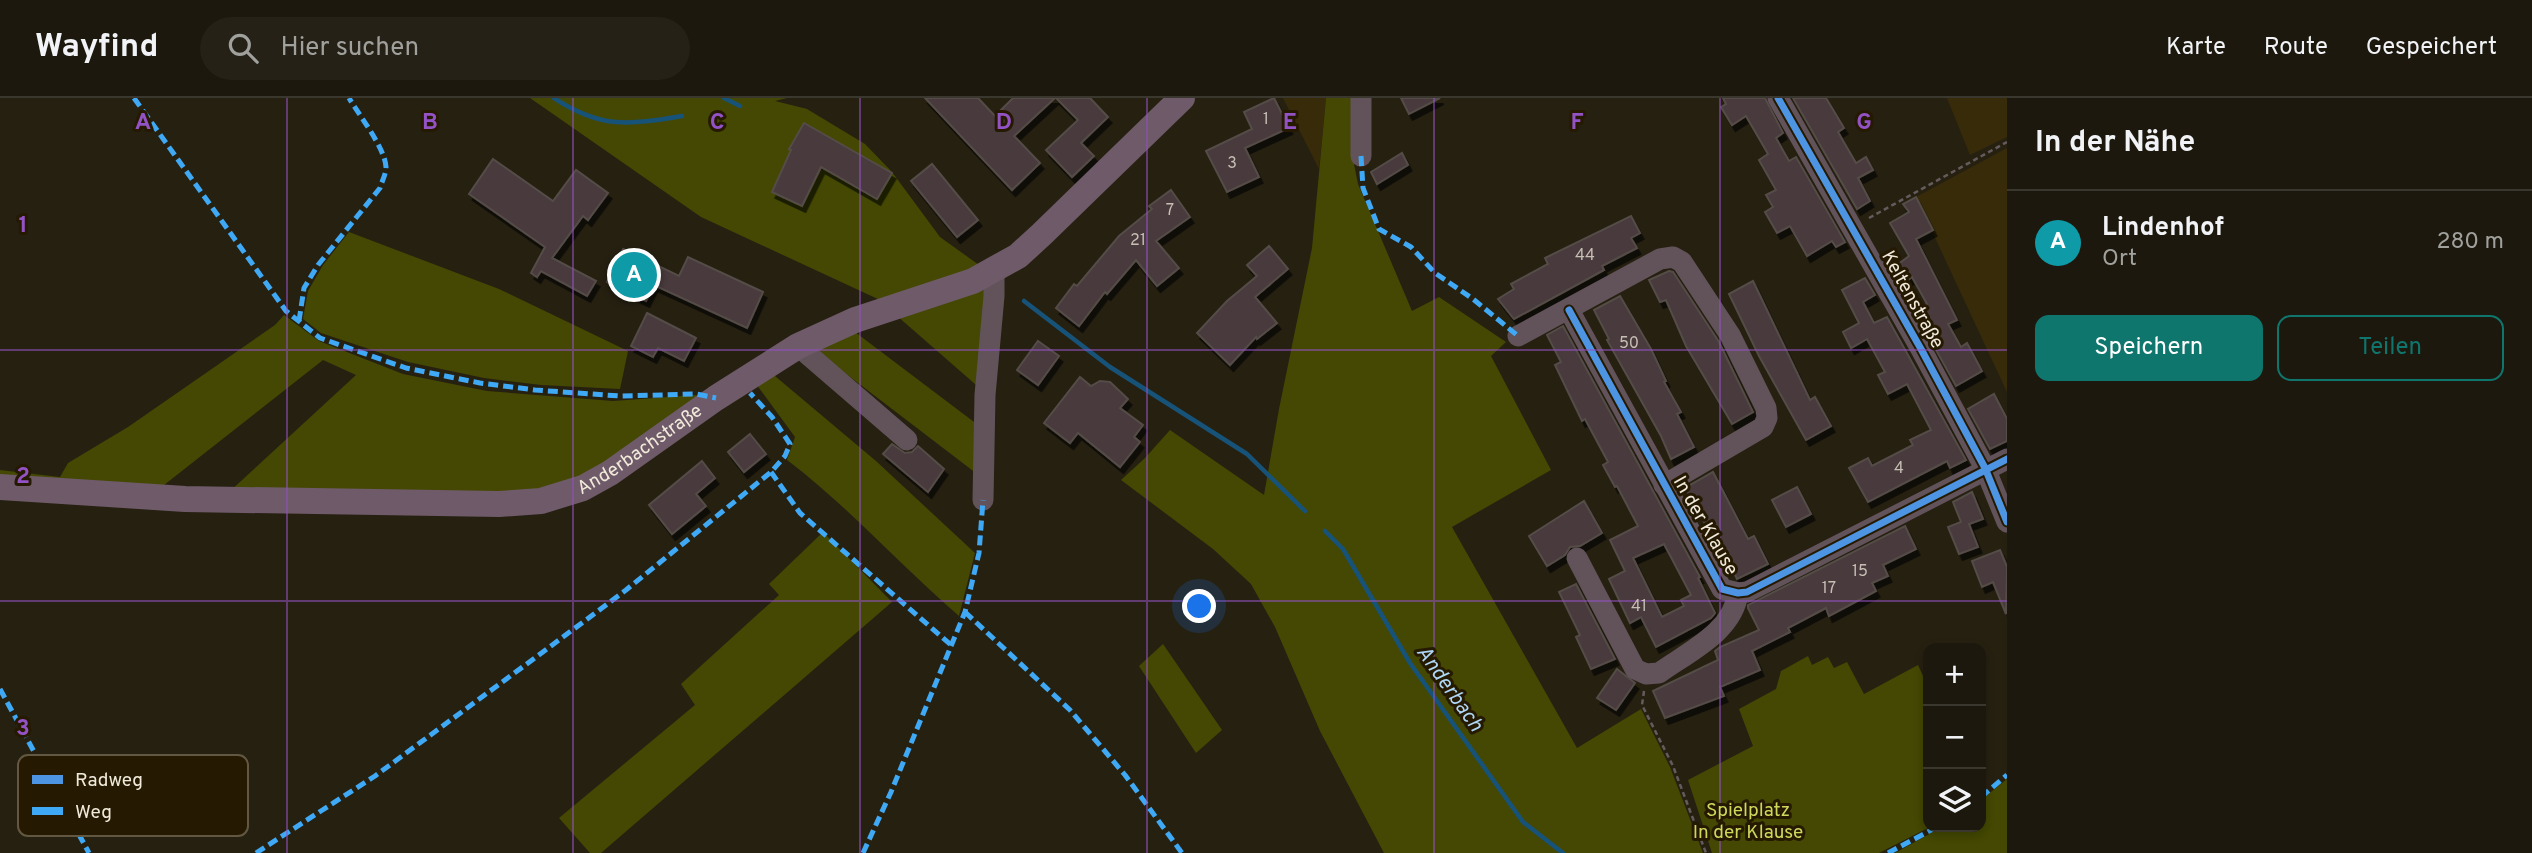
<!DOCTYPE html>
<html lang="de">
<meta charset="utf-8">
<style>
:root{--surface:#1c180d;--page:#252116;--text:#f1f3f6;--muted:#a0a09d;--line:#3a372e;--accent:#0f766e}
body{margin:0;font-family:Overpass,sans-serif;background:var(--page);color:var(--text)}
.controls{position:absolute;right:21px;bottom:21px;display:grid;overflow:hidden;border-radius:14px;box-shadow:0 4px 10px #0003}
.controls button{width:63px;height:63px;display:grid;place-items:center;padding:0;border:0;border-bottom:2px solid var(--line);background:var(--surface);color:var(--text);font:35px sans-serif}
.you{position:absolute;left:1200px;top:509px;width:24px;height:24px;margin:-18px;border:5px solid #fff;border-radius:50%;background:#1a73e8;box-shadow:0 0 0 10px #1a73e833}
.badge{display:grid;place-items:center;width:46px;height:46px;border-radius:50%;background:var(--accent);color:#fff;font-size:23px;font-weight:700}
.pin{position:absolute;translate:-50% -50%;border:4px solid #fff;box-shadow:0 2px 7px #0006}
.list{margin:0;padding:0;list-style:none}
h2{display:flex;justify-content:space-between;align-items:center;height:91px;margin:0;padding:0 28px;font-size:30px}
h2 small{font-size:23px;font-weight:400;color:var(--muted)}
.list li{display:grid;grid-template-columns:46px 1fr auto;gap:21px;align-items:center;box-sizing:border-box;height:105px;padding:0 28px;border-top:2px solid var(--line)}
.list b{display:block;font-size:26px;white-space:nowrap}
.list p{margin:0;font-size:23px;white-space:nowrap;color:var(--muted)}
.list em{font-size:23px;font-style:normal;color:var(--muted)}
.actions{display:flex;gap:14px;padding:21px 28px}
.actions a{flex:1;padding:16px 0;border:2px solid var(--accent);border-radius:14px;text-align:center;font-size:24px;color:var(--accent)}
.actions .main{background:var(--accent);color:#fff}
.icon{flex:none;width:38px;height:38px;fill:none;stroke:currentColor;stroke-width:2;stroke-linecap:round;stroke-linejoin:round}
.map{position:relative;flex:none;width:2007px;height:755px;overflow:hidden}
header{display:flex;align-items:center;gap:42px;box-sizing:border-box;height:98px;padding:0 35px;background:var(--surface);border-bottom:2px solid var(--line)}
header strong{font-size:33px}
nav{display:flex;gap:38px;margin-inline-start:auto;font-size:24px}
.search{width:490px;height:63px;background:var(--page);display:flex;align-items:center;gap:18px;box-sizing:border-box;padding:0 24px;border-radius:38px;color:var(--muted);font-size:26px}
main{display:flex}
aside{flex:1;background:var(--surface)}
.map>svg:first-child{display:block}
</style>
<header>
<strong>Wayfind</strong>
<div class="search"><svg class="icon" aria-label="search" viewBox="0 0 24 24"><circle cx="10" cy="10" r="6"/><path d="M15 15l6 6"/></svg>Hier suchen</div>
<nav><a>Karte</a><a>Route</a><a>Gespeichert</a></nav>
</header>
<main>
<div class="map">
<svg width="2007" height="755" viewBox="0 0 2007 755">
<defs>
<filter id="shadow"><feDropShadow dx="3.5" dy="6" stdDeviation="0" flood-color="#0009"/></filter>
</defs>
<rect width="100%" height="100%" fill="#262011"/>
<!-- built -->
<g fill="#372b0a">
<polygon points="1283,0 1326,0 1319,71"/>
<polygon points="1947,0 2007,0 2007,39 1970,57"/>
<polygon points="2007,50 2007,294 1916,99"/>
</g>
<!-- green -->
<g fill="#444802">
<polygon points="530,0 787,0 775,3 807,11 865,46 892,74 940,139 986,172 880,202 701,119"/>
<polygon points="1326,0 1355,0 1353,61 1358,86 1412,213 1439,199 1506,244 1491,258 1551,372 1452,429 1577,650 1641,611 1670,669 1703,755 1384,755 1320,633 1275,529 1251,486 1213,451 1121,382 1145,360 1170,332 1264,397 1279,311 1312,150"/>
<polygon points="349,134 499,191 628,253 620,291 541,287 484,280 408,264 321,235 303,221 308,193 323,167"/>
<polygon points="986,186 983,293 896,217"/>
<polygon points="284,217 319,243 403,276 487,293 613,303 696,297 701,300 607,370 536,397 229,394 356,277 323,262 159,391 0,380 0,372 60,379 68,365 128,329 275,227"/>
<polygon points="851,231 982,330 981,379 811,249"/>
<path d="M769,273L876,363L975,455L959,518C901,468 848,408 787,362L795,339L754,283Z"/>
<polygon points="823,434 892,504 601,755 590,755 559,720 695,607 681,586 779,497 769,486"/>
<polygon points="1163,546 1222,632 1196,655 1139,568"/>
<polygon points="1808,558 1812,567 1828,559 1834,570 1847,564 1864,596 1918,567 1928,589 1928,729 1930,729 1879,755 1712,755 1688,682 1753,648 1739,611 1776,591 1781,573"/>
<polygon points="2007,681 2007,755 1895,755 1942,729 1981,729 1981,702"/>
</g>
<g fill="none" stroke-linecap="round" stroke-linejoin="round">
<!-- stream -->
<g stroke="#175379" stroke-width="4.5">
<path d="M554,0C601,31 629,27 682,18"/>
<polyline points="724,0 740,8"/>
<polyline points="1024,203 1110,269 1247,356 1305,413"/>
<polyline points="1325,433 1343,451 1410,565 1523,724 1563,755"/>
</g>
</g>
<!-- building -->
<g fill="#483a3d" stroke="#544c47" stroke-width="2" fill-rule="evenodd" filter="url(#shadow)">
<polygon points="925,0 978,0 995,18 1013,0 1055,0 1014,38 1040,65 1012,92"/>
<polygon points="1056,0 1090,0 1108,19 1081,45 1094,58 1072,79 1046,52 1078,22"/>
<polygon points="1274,0 1289,30 1245,50 1259,79 1227,94 1206,53 1252,31 1244,14"/>
<polygon points="1401,0 1440,0 1409,16"/>
<polygon points="1723,0 1765,0 1783,35 1776,40 1789,63 1796,59 1845,144 1836,149 1832,143 1807,158 1790,128 1777,135 1765,114 1773,109 1766,97 1776,92 1759,62 1768,56 1746,18 1732,27 1721,9 1726,6"/>
<polygon points="1793,0 1826,0 1844,30 1838,34 1856,65 1866,59 1873,72 1858,80 1870,103 1857,111"/>
<polygon points="804,25 892,75 877,101 821,69 802,108 772,94 791,52 789,51"/>
<polygon points="1402,55 1408,67 1377,86 1371,74"/>
<polygon points="493,61 553,103 576,72 608,95 588,122 583,118 552,160 596,183 587,198 541,173 537,179 531,175 545,149 469,96"/>
<polygon points="932,66 978,122 957,139 911,83"/>
<polygon points="1171,92 1190,119 1156,143 1179,170 1157,188 1136,162 1107,196 1105,194 1079,228 1056,210 1074,186 1077,188 1119,138 1152,111 1149,108"/>
<polygon points="1916,99 1933,132 1916,141 1957,222 1948,226 1961,249 1967,245 1982,273 1956,288 1915,214 1927,206 1912,179 1908,182 1897,167 1909,158 1890,125 1909,114 1903,106"/>
<polygon points="1631,118 1640,135 1631,140 1637,150 1602,168 1604,172 1514,221 1498,201 1514,191 1511,186 1548,166 1545,160"/>
<polygon points="1269,148 1288,171 1255,199 1277,225 1257,241 1256,239 1230,267 1197,235 1227,203 1257,178 1247,167"/>
<polygon points="623,151 679,178 688,159 763,194 747,230 654,187 646,203 607,184"/>
<polygon points="1669,173 1673,174 1719,244 1753,314 1732,326 1686,248 1666,202 1660,204 1649,182"/>
<polygon points="1865,180 1875,197 1863,204 1874,225 1887,219 1966,362 1950,370 1947,363 1868,404 1849,370 1868,360 1872,368 1913,347 1910,342 1931,332 1907,286 1888,296 1878,277 1885,274 1867,241 1851,250 1843,234 1859,225 1842,192"/>
<polygon points="1753,183 1810,302 1815,299 1831,328 1806,342 1759,258 1729,196"/>
<polygon points="1620,198 1651,251 1666,283 1664,284 1681,314 1677,316 1694,349 1671,361 1661,338 1607,242 1609,241 1594,212"/>
<polygon points="647,215 696,240 684,263 658,250 653,259 631,248"/>
<path d="M1563,228L1700,479L1698,480L1715,515L1711,520L1656,549L1641,519L1630,525L1609,481L1625,473L1610,442L1638,428L1617,388L1615,389L1603,367L1608,364L1585,321L1582,323L1555,267L1561,264L1547,237ZM1664,446L1691,497L1681,502L1684,508L1662,519L1633,460Z"/>
<polygon points="1038,243 1059,258 1038,287 1017,272"/>
<polygon points="1080,279 1091,288 1100,283 1110,284 1128,301 1120,310 1143,327 1134,339 1140,344 1120,369 1078,335 1070,345 1044,325"/>
<polygon points="1994,296 2007,321 2007,343 1990,351 1968,311"/>
<polygon points="750,336 766,356 744,374 728,354"/>
<polygon points="892,346 905,355 912,354 918,348 944,371 928,394 883,356"/>
<polygon points="702,363 715,380 696,396 706,408 672,436 649,407"/>
<polygon points="1713,374 1748,441 1754,438 1768,466 1737,481 1721,447 1718,449 1685,390"/>
<polygon points="1797,389 1811,416 1786,429 1772,402"/>
<polygon points="1972,394 1983,421 1969,426 1978,449 1959,456 1948,429 1961,424 1953,404"/>
<polygon points="1584,403 1602,435 1580,448 1570,449 1565,457 1547,468 1529,438"/>
<polygon points="1905,428 1916,451 1883,467 1888,478 1872,485 1876,493 1829,518 1826,510 1788,530 1790,534 1752,553 1760,572 1720,589 1724,598 1665,620 1653,593 1718,562 1715,553 1720,549 1759,532 1748,510 1748,507"/>
<polygon points="2000,452 2007,469 2006,516 1993,484 1982,489 1972,463"/>
<polygon points="1576,486 1615,561 1591,571 1576,539 1580,537 1559,494"/>
<polygon points="1617,571 1635,585 1616,612 1597,600"/>
</g>
<g fill="none" stroke-linecap="round" stroke-linejoin="round">
<!-- path -->
<g stroke="#655b5d" stroke-width="2.5" stroke-dasharray="5 3.5" stroke-linecap="butt">
<polyline points="1869,120 2007,44"/>
<polyline points="1644,593 1642,607 1673,668 1706,755"/>
</g>
<!-- minor -->
<g stroke="#62535b" stroke-width="21">
<polyline points="1778,0 1921,251 1985,370 2007,424"/>
<polyline points="1361,58 1361,0"/>
<polyline points="1569,212 1722,491 1738,495 1747,494 2007,361"/>
<polyline points="1518,238 1660,161 1673,159 1682,164 1730,237 1766,310 1767,320 1763,329 1664,387"/>
<polyline points="798,248 907,342"/>
<polyline points="983,402 985,297 994,198 994,173"/>
<path d="M1577,460L1635,571L1646,576L1659,575C1688,554 1733,534 1738,495"/>
</g>
<!-- major -->
<path stroke="#6e5a68" stroke-width="26" id="s1" d="M0,389L185,401L499,406L541,403L583,390L610,375L716,300L798,248L855,222L973,183L1018,158L1042,136L1182,0"/>
<!-- quiet -->
<g stroke="#3fa9f5" stroke-width="5" stroke-dasharray="10 5" stroke-linecap="butt">
<polyline points="134,0 286,213 320,240 406,270 480,285 535,292 620,298 696,296 716,300"/>
<polyline points="1361,58 1363,90 1379,131 1411,149 1435,175 1473,201 1518,238"/>
<path d="M299,223L304,190L318,167L380,90C382,83 386,76 386,69C385,50 359,17 349,0"/>
<polyline points="771,374 800,415 951,547"/>
<polyline points="965,514 1070,612 1125,677 1182,755"/>
<polyline points="0,591 89,755"/>
<polyline points="1981,699 2007,677"/>
<polyline points="256,755 375,678 551,548 626,492 771,374 785,358 790,346 772,319 750,295"/>
<polyline points="863,755 891,694 965,514 979,455 983,402"/>
<polyline points="1888,755 1937,729"/>
</g>
<defs>
<g id="cycleway">
<polyline points="1778,0 1921,251 1985,370 2007,424"/>
<polyline points="1569,212 1722,491 1738,495 1747,494 2007,361"/>
</g>
</defs>
<!-- cycleway casing -->
<use href="#cycleway" stroke="#251a01" stroke-width="11"/>
<!-- cycleway -->
<use href="#cycleway" stroke="#4d94e3" stroke-width="7"/>
</g>
<!-- grid -->
<path fill="none" stroke="#9352c5" stroke-width="2" stroke-opacity="0.55" d="M287,0V755M573,0V755M860,0V755M1147,0V755M1434,0V755M1720,0V755M0,252H2007M0,503H2007"/>
<g text-anchor="middle" dominant-baseline="central" stroke-width="6" stroke-linejoin="round" paint-order="stroke">
<!-- number labels -->
<g font-size="16" fill="#c7beb4">
<text x="1266" y="22">1</text>
<text x="1232" y="66">3</text>
<text x="1170" y="113">7</text>
<text x="1138" y="143">21</text>
<text x="1585" y="158">44</text>
<text x="1629" y="246">50</text>
<text x="1899" y="371">4</text>
<text x="1860" y="474">15</text>
<text x="1829" y="491">17</text>
<text x="1639" y="509">41</text>
</g>
<!-- street labels -->
<g font-size="19" fill="#f1eadb" stroke="#251a01">
<text transform="translate(1912 202) rotate(61)">Keltenstraße</text>
<text stroke="none"><textPath href="#s1" startOffset="654">Anderbachstraße</textPath></text>
<text transform="translate(1705 428) rotate(60)">In der Klause</text>
</g>
<!-- park labels -->
<g font-size="19" fill="#ced95b" stroke="#251a01">
<text x="1748" y="713">Spielplatz<tspan x="1748" dy="22">In der Klause</tspan></text>
</g>
<!-- water labels -->
<g font-size="21" font-style="italic" fill="#afd6f5" stroke="#251a01">
<text transform="translate(1449 591) rotate(55)">Anderbach</text>
</g>
</g>
<!-- legend -->
<rect x="18" y="657" width="230" height="81" rx="10" fill="#251a01" stroke="#625842" stroke-width="2"/>
<rect x="32" y="677" width="31" height="9" fill="#4d94e3"/>
<rect x="32" y="709" width="31" height="8" fill="#3fa9f5"/>
<g font-size="19" fill="#f1eadb">
<text x="75" y="688">Radweg</text>
<text x="75" y="720">Weg</text>
</g>
<g font-size="23" text-anchor="middle" font-weight="bold" fill="#9352c5" stroke="#251a01" stroke-width="6" stroke-linejoin="round" paint-order="stroke">
<text x="143" y="31">A</text>
<text x="430" y="31">B</text>
<text x="717" y="31">C</text>
<text x="1004" y="31">D</text>
<text x="1290" y="31">E</text>
<text x="1577" y="31">F</text>
<text x="1864" y="31">G</text>
<text x="23" y="134">1</text>
<text x="23" y="385">2</text>
<text x="23" y="637">3</text>
</g>
</svg>
<div class="controls">
<button>+</button>
<button>−</button>
<button><svg class="icon" aria-label="layers" viewBox="0 0 24 24"><path d="M12 4l9 5-9 5-9-5zM3 14l9 5 9-5"/></svg></button>
</div>
<div class="you"></div>
<div class="pin badge" style="left:634px;top:177px;background:#0f9aa8">A</div>
</div>
<aside>
<h2>In der Nähe<small></small></h2>
<ul class="list">
<li><span class="badge" style="background:#0f9aa8">A</span><div><b>Lindenhof</b><p>Ort</p></div><em>280 m</em></li>
</ul>
<div class="actions"><a class="main">Speichern</a><a>Teilen</a></div>
</aside>
</main>
